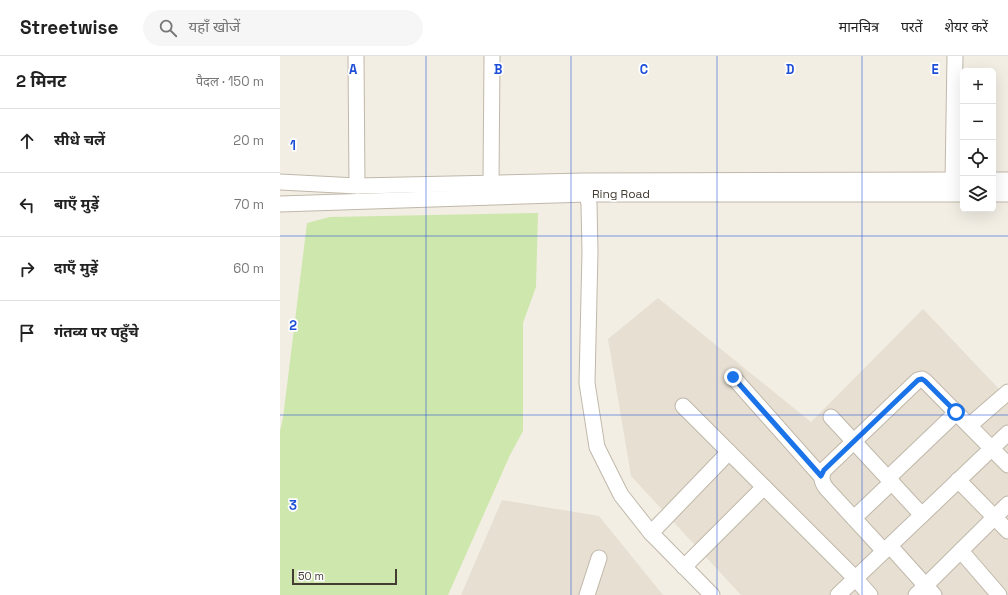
<!DOCTYPE html>
<html lang="hi">
<meta charset="utf-8">
<style>
:root{--surface:#fff;--page:#f6f6f6;--text:#222;--muted:#767676;--line:#e0e0e0}
body{margin:0;font-family:"Space Grotesk","Noto Sans Devanagari",sans-serif;background:var(--page);color:var(--text)}
.controls{position:absolute;right:12px;top:12px;display:grid;overflow:hidden;border-radius:6px;box-shadow:0 4px 16px #0002}
.controls button{width:36px;height:36px;display:grid;place-items:center;padding:0;border:0;border-bottom:1px solid var(--line);background:var(--surface);color:var(--text);font:20px sans-serif}
.scale{position:absolute;left:12px;bottom:10px;width:105px;box-sizing:border-box;padding-left:4px;border:2px solid #443d34;border-top:0;font-size:11px;line-height:14px;white-space:nowrap;color:#443d34;-webkit-text-stroke:3px #fff;paint-order:stroke}
.stop{position:absolute;width:12px;height:12px;margin:-9px;border:3px solid #1a73e8;border-radius:50%;background:#fff}
.stop.end{background:#1a73e8;border-color:#fff;box-shadow:0 1px 4px #0008}
.list{margin:0;padding:0;list-style:none}
h2{display:flex;justify-content:space-between;align-items:center;height:52px;margin:0;padding:0 16px;font-size:17px}
h2 small{font-size:13px;font-weight:400;color:var(--muted)}
.list li{display:grid;grid-template-columns:26px 1fr auto;gap:12px;align-items:center;box-sizing:border-box;height:64px;padding:0 16px;border-top:1px solid var(--line)}
.list b{display:block;font-size:15px;white-space:nowrap}
.list em{font-size:13px;font-style:normal;color:var(--muted)}
.icon{flex:none;width:22px;height:22px;fill:none;stroke:currentColor;stroke-width:2;stroke-linecap:round;stroke-linejoin:round}
.map{position:relative;flex:none;width:728px;height:539px;overflow:hidden}
header{display:flex;align-items:center;gap:24px;box-sizing:border-box;height:56px;padding:0 20px;background:var(--surface);border-bottom:1px solid var(--line)}
header strong{font-size:19px}
nav{display:flex;gap:22px;margin-inline-start:auto;font-size:14px}
.search{width:280px;height:36px;background:var(--page);display:flex;align-items:center;gap:10px;box-sizing:border-box;padding:0 14px;border-radius:22px;color:var(--muted);font-size:15px}
main{display:flex}
aside{flex:1;background:var(--surface)}
.map>svg:first-child{display:block}
</style>
<header>
<strong>Streetwise</strong>
<div class="search"><svg class="icon" aria-label="search" viewBox="0 0 24 24"><circle cx="10" cy="10" r="6"/><path d="M15 15l6 6"/></svg>यहाँ खोजें</div>
<nav><a>मानचित्र</a><a>परतें</a><a>शेयर करें</a></nav>
</header>
<main>
<aside>
<h2>2 मिनट<small>पैदल · 150 m</small></h2>
<ul class="list">
<li><svg class="icon" aria-label="ahead" viewBox="0 0 24 24"><path d="M12 20V5M6 11l6-6 6 6"/></svg><div><b>सीधे चलें</b></div><em>20 m</em></li>
<li><svg class="icon" aria-label="left" viewBox="0 0 24 24"><path d="M17 20v-9H6M10 6l-5 5 5 5"/></svg><div><b>बाएँ मुड़ें</b></div><em>70 m</em></li>
<li><svg class="icon" aria-label="right" viewBox="0 0 24 24"><path d="M7 20v-9h11M14 6l5 5-5 5"/></svg><div><b>दाएँ मुड़ें</b></div><em>60 m</em></li>
<li><svg class="icon" aria-label="arrive" viewBox="0 0 24 24"><path d="M6 21V4h12l-3 4 3 4H6"/></svg><div><b>गंतव्य पर पहुँचे</b></div></li>
</ul>
</aside>
<div class="map">
<svg width="728" height="539" viewBox="0 0 728 539">
<rect width="100%" height="100%" fill="#f2eee4"/>
<!-- residential -->
<g fill="#e6dfd2">
<polygon points="378,242 531,366 643,253 720,334 728,328 728,539 461,539 351,420 328,283"/>
<polygon points="222,444 319,460 383,539 181,539"/>
</g>
<!-- green -->
<polygon fill="#cee7ac" points="258,157 256,231 243,267 243,375 230,399 168,539 0,539 0,375 3,362 27,167 50,161"/>
<g fill="none" stroke-linecap="round" stroke-linejoin="round">
<defs>
<g id="minor">
<polyline points="76,0 77,130"/>
<polyline points="673,124 675,0"/>
<polyline points="713,124 728,124"/>
<polyline points="0,126 77,130 304,125 683,124"/>
<polyline points="211,126 212,0"/>
<polyline points="305,128 309,148 310,196 307,327 317,391 341,439 371,477 432,539"/>
<polyline points="713,138 728,138"/>
<polyline points="0,148 307,138 683,138"/>
<polyline points="453,321 541,420"/>
<polyline points="403,350 575,522 590,539"/>
<polyline points="551,361 642,459"/>
<polyline points="690,369 728,336"/>
<polyline points="608,422 677,356"/>
<polyline points="678,424 728,475"/>
<polyline points="574,462 612,426"/>
<polyline points="371,477 449,396"/>
<polyline points="610,490 654,539"/>
<path d="M604,495L546,432C541,425 541,421 544,414L638,324L642,323L645,325L728,409"/>
<polyline points="681,495 719,539"/>
<polyline points="404,511 484,431"/>
<polyline points="307,539 319,502"/>
<polyline points="558,539 728,377"/>
<polyline points="636,539 728,448"/>
</g>
</defs>
<!-- minor casing -->
<use href="#minor" stroke="#c0b8aa" stroke-width="17"/>
<!-- minor -->
<use href="#minor" stroke="#fff" stroke-width="15"/>
</g>
<g fill="none" stroke-linecap="round" stroke-linejoin="round">
<!-- route -->
<polyline stroke="#1a73e8" stroke-width="5" points="453,321 541,420 544,414 638,324 642,323 645,325 676,356"/>
</g>
<!-- grid -->
<path fill="none" stroke="#1d4ed8" stroke-width="1" stroke-opacity="0.55" d="M146,0V539M291,0V539M437,0V539M582,0V539M0,180H728M0,359H728"/>
<g text-anchor="middle" dominant-baseline="central" stroke-width="3.5" stroke-linejoin="round" paint-order="stroke">
<!-- street labels -->
<g font-size="12" fill="#443d34" stroke="#fff">
<text x="341" y="138">Ring Road</text>
</g>
</g>
<g font-size="13" text-anchor="middle" font-weight="bold" fill="#1d4ed8" stroke="#fff" stroke-width="3.5" stroke-linejoin="round" paint-order="stroke">
<text x="73" y="18">A</text>
<text x="218" y="18">B</text>
<text x="364" y="18">C</text>
<text x="510" y="18">D</text>
<text x="655" y="18">E</text>
<text x="13" y="94">1</text>
<text x="13" y="274">2</text>
<text x="13" y="454">3</text>
</g>
</svg>
<div class="controls">
<button>+</button>
<button>−</button>
<button><svg class="icon" aria-label="locate" viewBox="0 0 24 24"><circle cx="12" cy="12" r="6"/><path d="M12 2v4M12 18v4M2 12h4M18 12h4"/></svg></button>
<button><svg class="icon" aria-label="layers" viewBox="0 0 24 24"><path d="M12 4l9 5-9 5-9-5zM3 14l9 5 9-5"/></svg></button>
</div>
<div class="scale">50 m</div>
<div class="stop" style="left:676px;top:356px"></div>
<div class="stop end" style="left:453px;top:321px"></div>
</div>
</main>
